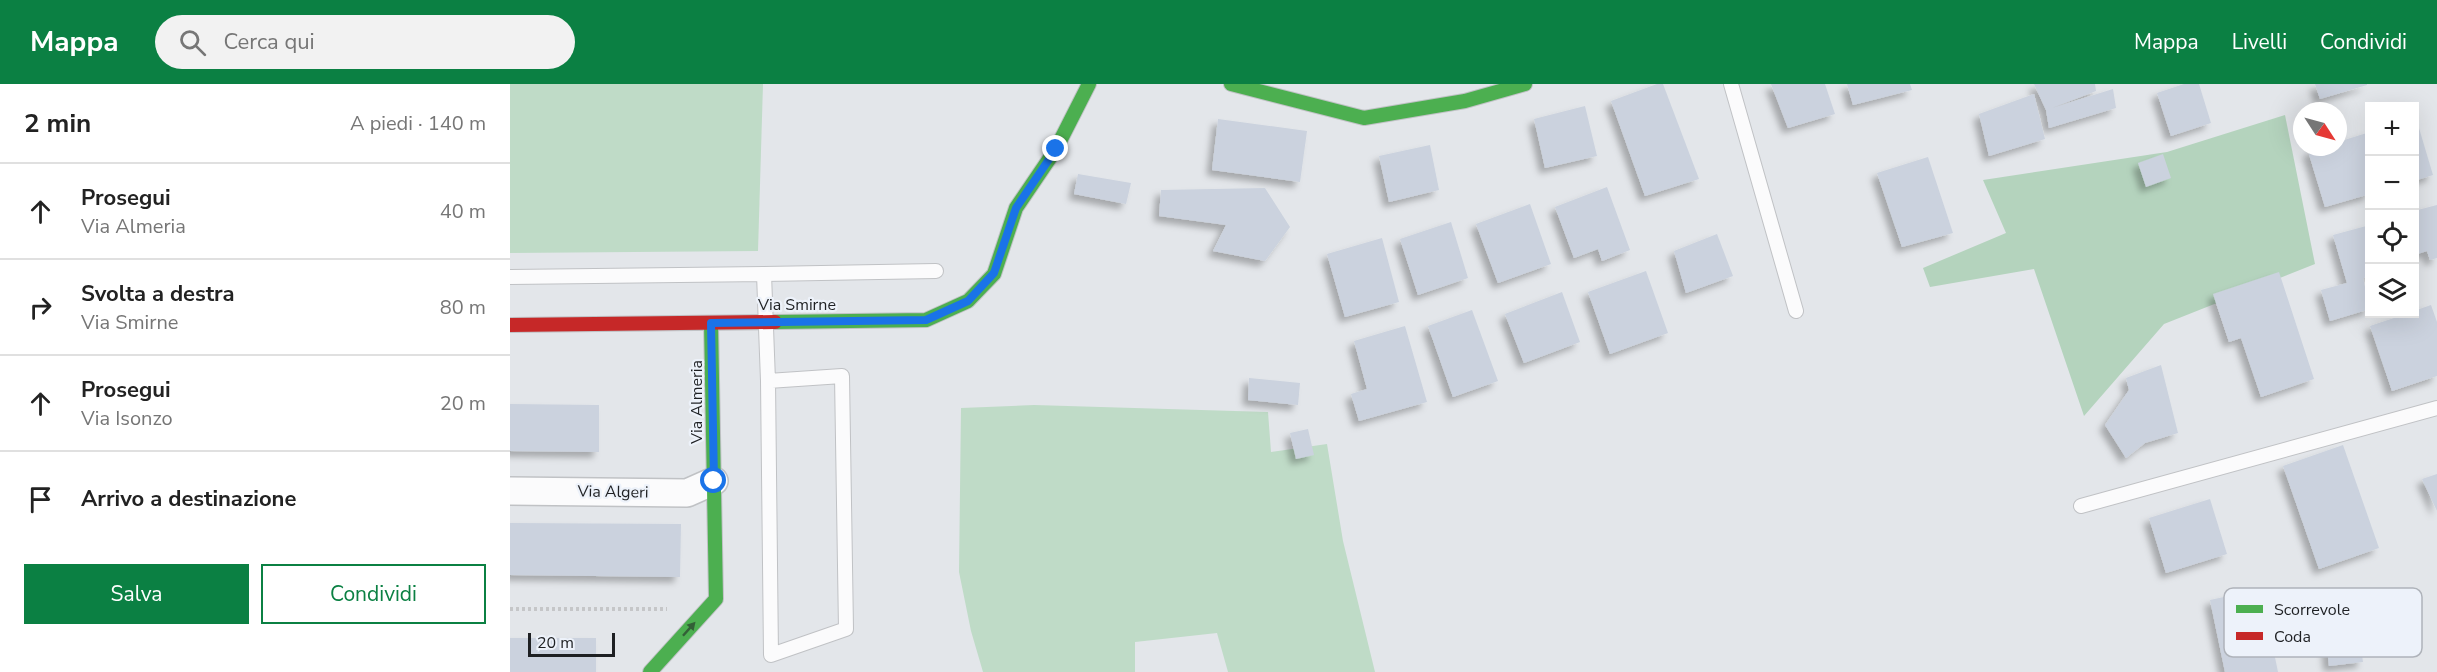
<!DOCTYPE html>
<html lang="it">
<meta charset="utf-8">
<style>
:root{--surface:#fff;--page:#f2f2f2;--text:#222;--muted:#767676;--line:#e0e0e0;--accent:#0b8043}
body{margin:0;font-family:"Nunito Sans",sans-serif;background:var(--page);color:var(--text)}
.controls{position:absolute;right:18px;top:18px;display:grid;overflow:hidden;border-radius:0px;box-shadow:0 6px 24px #0002}
.controls button{width:54px;height:54px;display:grid;place-items:center;padding:0;border:0;border-bottom:2px solid var(--line);background:var(--surface);color:var(--text);font:30px sans-serif}
.compass{position:absolute;left:1783px;top:18px;width:54px;height:54px;border-radius:50%;background:var(--surface);box-shadow:0 6px 24px #0002;rotate:126deg}
.scale{position:absolute;left:18px;bottom:15px;width:87px;box-sizing:border-box;padding-left:6px;border:3px solid #1e2023;border-top:0;font-size:16px;line-height:21px;white-space:nowrap;color:#1e2023;-webkit-text-stroke:4px #edf2fa;paint-order:stroke}
.stop{position:absolute;width:18px;height:18px;margin:-14px;border:4px solid #1a73e8;border-radius:50%;background:#fff}
.stop.end{background:#1a73e8;border-color:#fff;box-shadow:0 2px 6px #0008}
.list{margin:0;padding:0;list-style:none}
h2{display:flex;justify-content:space-between;align-items:center;height:78px;margin:0;padding:0 24px;font-size:26px}
h2 small{font-size:20px;font-weight:400;color:var(--muted)}
.list li{display:grid;grid-template-columns:39px 1fr auto;gap:18px;align-items:center;box-sizing:border-box;height:96px;padding:0 24px;border-top:2px solid var(--line)}
.list b{display:block;font-size:22px;white-space:nowrap}
.list p{margin:0;font-size:20px;white-space:nowrap;color:var(--muted)}
.list em{font-size:20px;font-style:normal;color:var(--muted)}
.actions{display:flex;gap:12px;padding:18px 24px}
.actions a{flex:1;padding:14px 0;border:2px solid var(--accent);border-radius:0px;text-align:center;font-size:21px;color:var(--accent)}
.actions .main{background:var(--accent);color:#fff}
.icon{flex:none;width:33px;height:33px;fill:none;stroke:currentColor;stroke-width:2;stroke-linecap:round;stroke-linejoin:round}
.map{position:relative;flex:none;width:1927px;height:588px;overflow:hidden}
header{display:flex;align-items:center;gap:36px;box-sizing:border-box;height:84px;padding:0 30px;background:var(--accent);color:#fff}
header strong{font-size:28px}
nav{display:flex;gap:33px;margin-inline-start:auto;font-size:21px}
.search{width:420px;height:54px;background:var(--page);display:flex;align-items:center;gap:15px;box-sizing:border-box;padding:0 21px;border-radius:33px;color:var(--muted);font-size:22px}
main{display:flex}
aside{flex:1;background:var(--surface)}
.map>svg:first-child{display:block}
</style>
<header>
<strong>Mappa</strong>
<div class="search"><svg class="icon" aria-label="search" viewBox="0 0 24 24"><circle cx="10" cy="10" r="6"/><path d="M15 15l6 6"/></svg>Cerca qui</div>
<nav><a>Mappa</a><a>Livelli</a><a>Condividi</a></nav>
</header>
<main>
<aside>
<h2>2 min<small>A piedi · 140 m</small></h2>
<ul class="list">
<li><svg class="icon" aria-label="ahead" viewBox="0 0 24 24"><path d="M12 20V5M6 11l6-6 6 6"/></svg><div><b>Prosegui</b><p>Via Almeria</p></div><em>40 m</em></li>
<li><svg class="icon" aria-label="right" viewBox="0 0 24 24"><path d="M7 20v-9h11M14 6l5 5-5 5"/></svg><div><b>Svolta a destra</b><p>Via Smirne</p></div><em>80 m</em></li>
<li><svg class="icon" aria-label="ahead" viewBox="0 0 24 24"><path d="M12 20V5M6 11l6-6 6 6"/></svg><div><b>Prosegui</b><p>Via Isonzo</p></div><em>20 m</em></li>
<li><svg class="icon" aria-label="arrive" viewBox="0 0 24 24"><path d="M6 21V4h12l-3 4 3 4H6"/></svg><div><b>Arrivo a destinazione</b></div></li>
</ul>
<div class="actions"><a class="main">Salva</a><a>Condividi</a></div>
</aside>
<div class="map">
<svg width="1927" height="588" viewBox="0 0 1927 588">
<defs>
<filter id="shadow"><feDropShadow dx="-5.5" dy="5.5" stdDeviation="3" flood-color="#0004"/></filter>
</defs>
<rect width="100%" height="100%" fill="#e3e6ea"/>
<!-- green -->
<g fill="#bfdbc7">
<polygon points="0,0 253,0 248,167 0,169"/>
<polygon points="524,321 758,328 761,368 817,360 833,457 865,588 718,588 707,549 625,558 625,588 473,588 461,547 449,488 451,324"/>
</g>
<!-- forest -->
<polygon fill="#b4d3bd" points="1775,31 1805,180 1654,240 1574,332 1524,185 1420,203 1413,184 1496,149 1473,96 1657,68"/>
<!-- building -->
<g fill="#cbd2de" filter="url(#shadow)">
<polygon points="1147,0 1153,0 1189,95 1135,112 1101,17"/>
<polygon points="1261,0 1315,0 1325,30 1278,44"/>
<polygon points="1337,0 1400,0 1402,6 1343,21"/>
<polygon points="1524,0 1585,0 1586,7 1542,24 1603,5 1606,24 1539,44 1536,26"/>
<polygon points="1674,0 1689,0 1701,39 1661,52 1647,9"/>
<polygon points="1805,0 1857,0 1857,1 1810,15"/>
<polygon points="1524,10 1535,55 1479,72 1469,30"/>
<polygon points="1075,22 1087,72 1035,84 1024,35"/>
<polygon points="1906,34 1923,91 1904,97 1904,35"/>
<polygon points="708,35 797,47 790,98 702,86"/>
<polygon points="1860,48 1860,110 1815,123 1798,67 1810,63 1828,63 1828,58"/>
<polygon points="920,61 929,106 879,118 869,72"/>
<polygon points="1653,70 1661,94 1636,103 1628,79"/>
<polygon points="1418,73 1443,149 1392,163 1367,89"/>
<polygon points="568,90 621,99 616,120 564,110"/>
<polygon points="1097,103 1120,166 1092,177 1088,165 1064,174 1045,123"/>
<polygon points="755,104 780,143 755,177 703,167 716,141 649,132 651,106"/>
<polygon points="1020,120 1041,180 988,199 966,140"/>
<polygon points="1927,121 1927,174 1920,176 1917,167 1904,171 1904,127"/>
<polygon points="941,138 958,194 908,211 890,155"/>
<polygon points="1860,141 1860,192 1853,194 1860,225 1820,237 1811,206 1837,199 1823,151"/>
<polygon points="1207,150 1223,192 1176,209 1164,167"/>
<polygon points="872,154 889,218 835,233 817,170"/>
<polygon points="1136,187 1158,249 1100,270 1078,208"/>
<polygon points="1769,188 1804,295 1751,313 1731,254 1719,258 1703,210"/>
<polygon points="1052,208 1070,258 1014,279 995,230"/>
<polygon points="1921,221 1927,238 1927,292 1882,307 1860,242 1896,230 1904,230 1904,227"/>
<polygon points="962,226 988,297 943,313 918,242"/>
<polygon points="895,242 917,318 849,337 841,310 857,305 844,257"/>
<polygon points="1651,281 1668,349 1635,359 1616,374 1595,341 1619,306 1616,294"/>
<polygon points="739,294 790,299 788,321 738,316"/>
<polygon points="0,320 89,321 89,368 0,367"/>
<polygon points="798,345 804,371 786,375 780,349"/>
<polygon points="1833,361 1869,464 1809,485 1773,382"/>
<polygon points="1927,390 1927,427 1912,395"/>
<polygon points="1700,415 1717,470 1656,489 1639,434"/>
<polygon points="0,439 171,440 170,493 0,491"/>
<polygon points="1751,505 1768,588 1715,588 1700,516"/>
<polygon points="1848,543 1853,578 1819,582 1815,547"/>
<rect x="0" y="554" width="86" height="34"/>
</g>
<g fill="none" stroke-linecap="round" stroke-linejoin="round">
<defs>
<g id="lane">
<polyline points="1221,0 1286,227"/>
<polyline points="254,190 426,187"/>
<polyline points="0,193 254,190 258,297 261,571 336,545 332,292 258,297"/>
<polyline points="1571,422 1927,324"/>
</g>
<polyline id="street" points="0,407 177,409 204,397"/>
<g id="fast">
<polyline points="721,0 854,34 955,17 1015,0"/>
<polyline points="265,238 416,236 458,217 484,190 506,124 546,65 579,0"/>
<polyline points="140,588 206,515 201,239"/>
</g>
<polyline id="jam" points="0,241 265,238"/>
</defs>
<!-- lane casing -->
<use href="#lane" stroke="#c0c2c5" stroke-width="16"/>
<!-- street casing -->
<use href="#street" stroke="#c0c2c5" stroke-width="30"/>
<!-- fast casing -->
<use href="#fast" stroke="#c0c2c5" stroke-width="16"/>
<!-- jam casing -->
<use href="#jam" stroke="#c0c2c5" stroke-width="16"/>
<!-- path -->
<polyline stroke="#c5c6c8" stroke-width="4" stroke-dasharray="3 3" stroke-linecap="butt" points="0,525 157,525"/>
<!-- lane -->
<use href="#lane" stroke="#fbfbfc" stroke-width="14"/>
<!-- street -->
<use href="#street" stroke="#fbfbfc" stroke-width="27"/>
<!-- fast -->
<use href="#fast" stroke="#4caf50" stroke-width="14"/>
<!-- jam -->
<use href="#jam" stroke="#c62828" stroke-width="14"/>
</g>
<!-- one-way arrows -->
<defs><path id="oneway-solid" d="M-6-.8H1V-3.2L6.5 0L1 3.2V.8H-6Z" transform="scale(1.5)"/></defs>
<use fill="#336037" href="#oneway-solid" transform="translate(179 545) rotate(-48)"/>
<g fill="none" stroke-linecap="round" stroke-linejoin="round">
<!-- route -->
<polyline stroke="#1a73e8" stroke-width="8" points="204,397 201,239 416,236 458,217 484,189 506,124 546,65"/>
</g>
<g text-anchor="middle" dominant-baseline="central" stroke-width="4.5" stroke-linejoin="round" paint-order="stroke">
<!-- street labels -->
<g font-size="16" fill="#1e2023" stroke="#edf2fa">
<text x="287" y="221">Via Smirne</text>
<text transform="translate(187 318) rotate(-90)">Via Almeria</text>
<text transform="translate(103 408) rotate(1)">Via Algeri</text>
</g>
</g>
<!-- legend -->
<rect x="1714" y="504" width="198" height="69" rx="9" fill="#edf2fa" stroke="#afb3ba" stroke-width="1.5"/>
<rect x="1726" y="521" width="27" height="8" fill="#4caf50"/>
<rect x="1726" y="548" width="27" height="8" fill="#c62828"/>
<g font-size="16" fill="#1e2023">
<text x="1764" y="531">Scorrevole</text>
<text x="1764" y="558">Coda</text>
</g>
</svg>
<div class="controls">
<button>+</button>
<button>−</button>
<button><svg class="icon" aria-label="locate" viewBox="0 0 24 24"><circle cx="12" cy="12" r="6"/><path d="M12 2v4M12 18v4M2 12h4M18 12h4"/></svg></button>
<button><svg class="icon" aria-label="layers" viewBox="0 0 24 24"><path d="M12 4l9 5-9 5-9-5zM3 14l9 5 9-5"/></svg></button>
</div>
<svg class="compass" viewBox="-18 -18 36 36"><path d="M0-13l5 13h-10z" fill="#e53935"/><path d="M0 13l5-13h-10z" fill="#767676"/></svg>
<div class="scale">20 m</div>
<div class="stop" style="left:204px;top:397px"></div>
<div class="stop end" style="left:546px;top:65px"></div>
</div>
</main>
